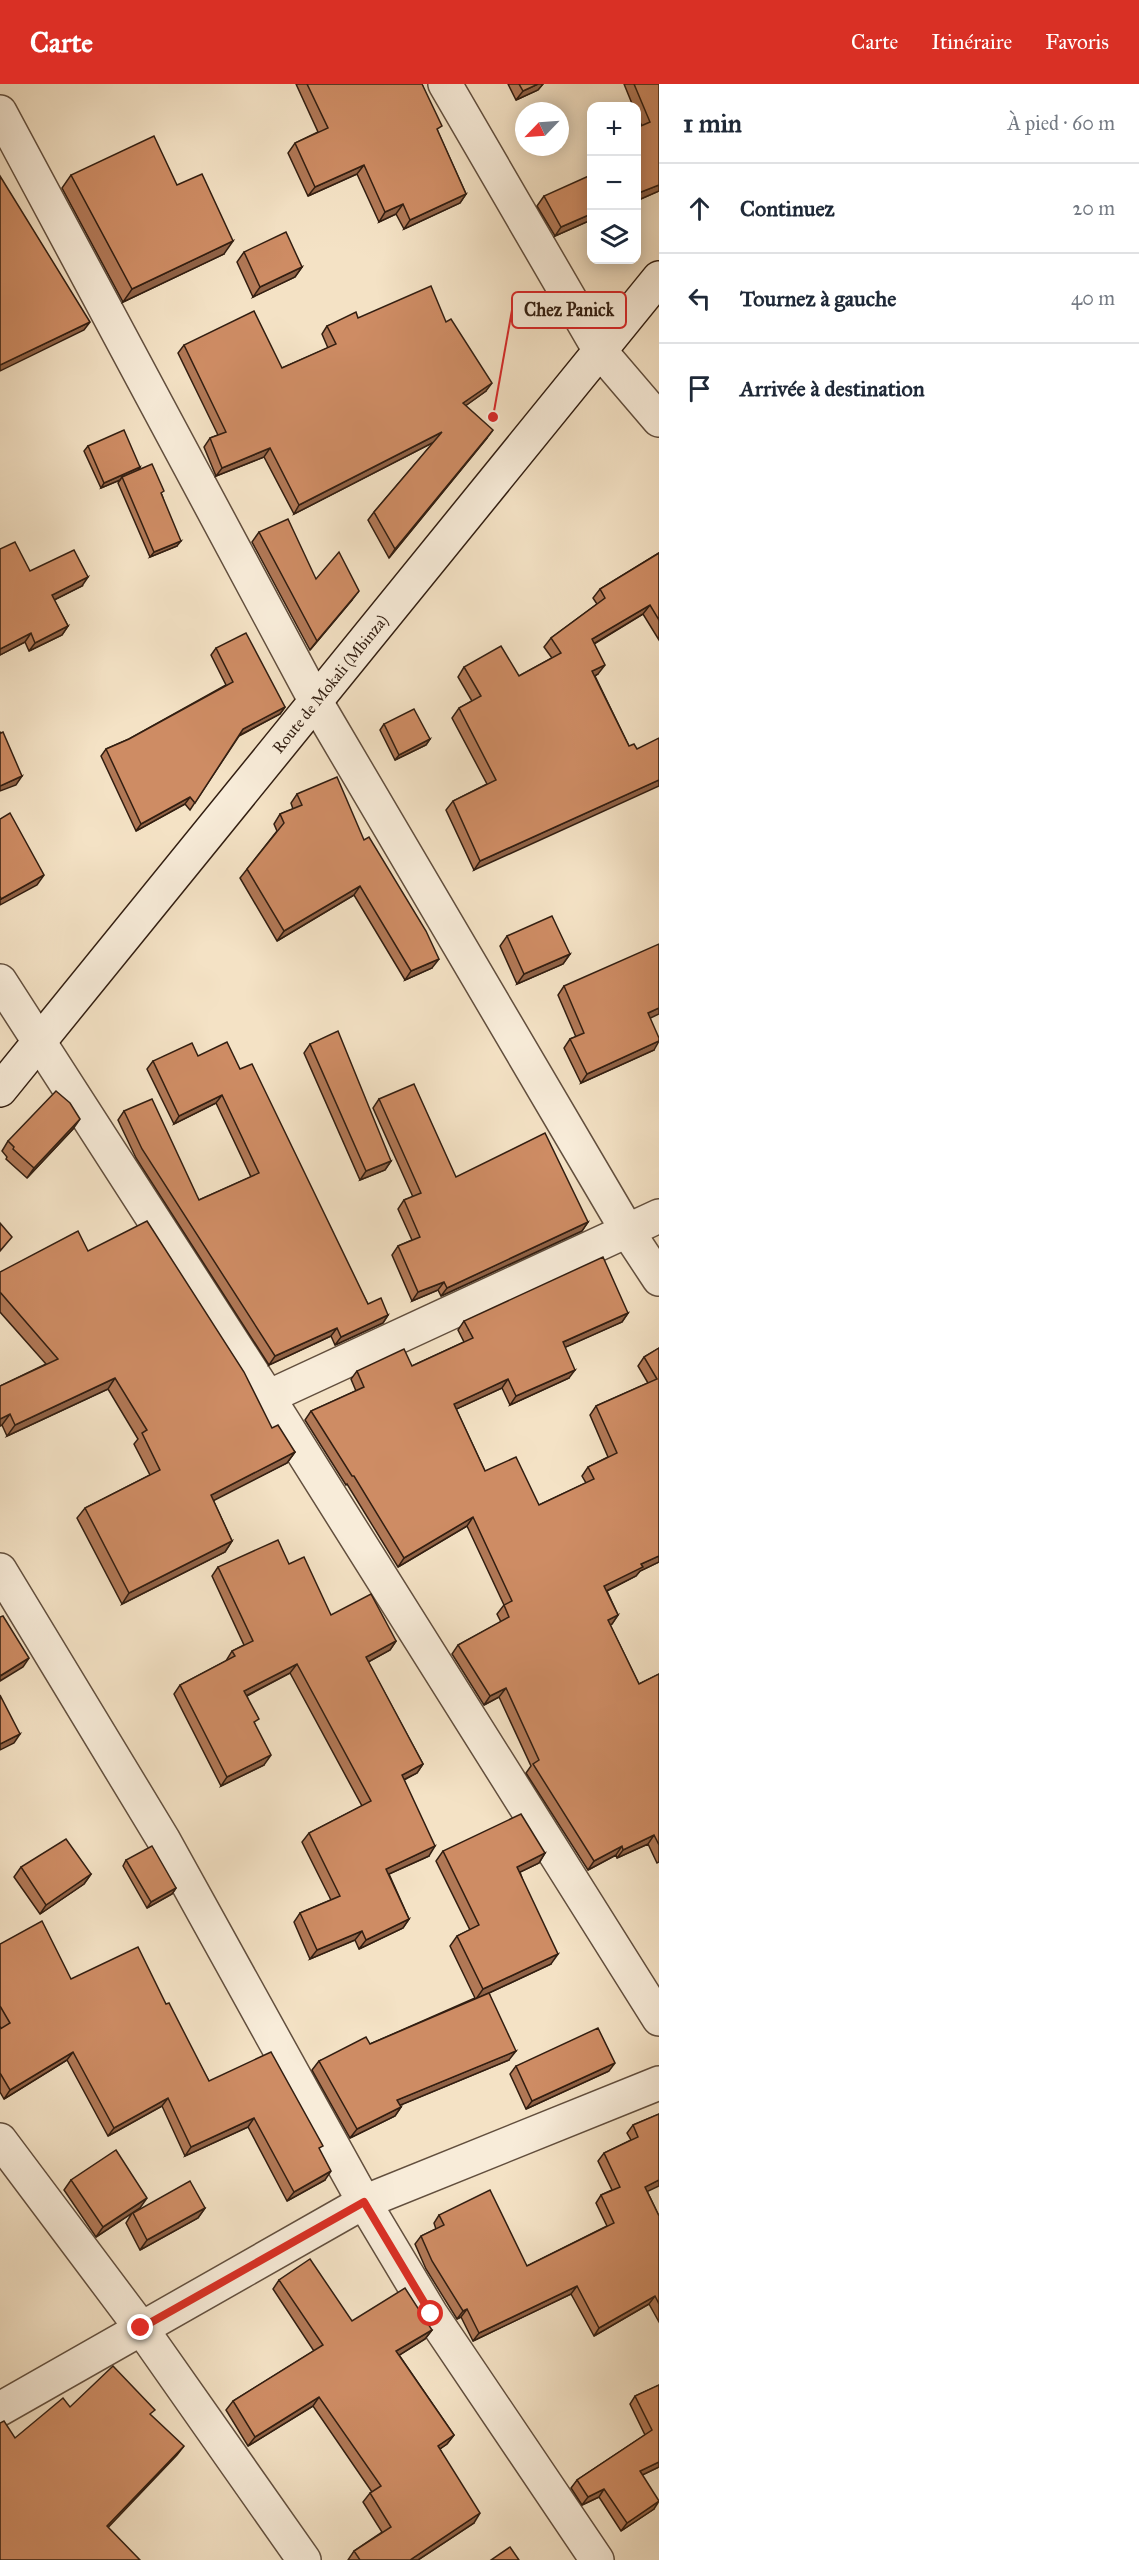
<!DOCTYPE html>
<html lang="fr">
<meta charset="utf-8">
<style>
:root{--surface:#fff;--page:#f6f6f7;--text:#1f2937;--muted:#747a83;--line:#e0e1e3;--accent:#d93025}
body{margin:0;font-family:"IM FELL Great Primer",serif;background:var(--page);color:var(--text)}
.controls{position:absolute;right:18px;top:18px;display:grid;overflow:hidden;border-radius:12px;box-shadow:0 3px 15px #0003}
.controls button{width:54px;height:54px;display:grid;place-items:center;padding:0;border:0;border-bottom:2px solid var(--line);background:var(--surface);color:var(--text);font:30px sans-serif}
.compass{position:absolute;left:515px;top:18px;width:54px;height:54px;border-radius:50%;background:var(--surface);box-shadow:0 3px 15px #0003;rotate:245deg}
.stop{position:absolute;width:18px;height:18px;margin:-14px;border:4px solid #d93025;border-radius:50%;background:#fff}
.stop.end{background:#d93025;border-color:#fff;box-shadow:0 2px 6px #0008}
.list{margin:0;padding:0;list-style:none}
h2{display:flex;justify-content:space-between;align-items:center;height:78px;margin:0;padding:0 24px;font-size:26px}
h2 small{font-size:20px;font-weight:400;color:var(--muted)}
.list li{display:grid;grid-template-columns:39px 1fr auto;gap:18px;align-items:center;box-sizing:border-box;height:90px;padding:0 24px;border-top:2px solid var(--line)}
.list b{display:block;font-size:22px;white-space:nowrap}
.list em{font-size:20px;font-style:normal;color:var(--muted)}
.icon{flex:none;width:33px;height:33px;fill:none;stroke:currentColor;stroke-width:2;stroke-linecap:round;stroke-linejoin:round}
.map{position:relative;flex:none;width:659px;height:2476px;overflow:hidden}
header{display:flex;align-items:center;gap:36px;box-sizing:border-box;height:84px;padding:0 30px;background:var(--accent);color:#fff}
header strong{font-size:28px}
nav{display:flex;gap:33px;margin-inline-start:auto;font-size:21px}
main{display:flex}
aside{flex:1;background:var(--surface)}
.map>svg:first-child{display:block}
</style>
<header>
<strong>Carte</strong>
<nav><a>Carte</a><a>Itinéraire</a><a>Favoris</a></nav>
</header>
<main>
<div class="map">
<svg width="659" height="2476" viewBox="0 0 659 2476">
<rect width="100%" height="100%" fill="#f4e2c5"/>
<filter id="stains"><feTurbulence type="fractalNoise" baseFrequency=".00333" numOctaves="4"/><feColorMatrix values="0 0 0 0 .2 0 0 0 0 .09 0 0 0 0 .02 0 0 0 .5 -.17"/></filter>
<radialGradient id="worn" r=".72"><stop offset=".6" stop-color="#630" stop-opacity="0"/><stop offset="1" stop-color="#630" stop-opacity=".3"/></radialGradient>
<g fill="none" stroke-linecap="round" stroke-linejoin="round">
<defs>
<g id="street">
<polyline points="445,0 600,267 659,336"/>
<polyline points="0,28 316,618 628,1148 659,1195"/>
<polyline points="0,897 268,1313 659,1935"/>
<polyline points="268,1313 659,1132"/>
<polyline points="0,1486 163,1755 364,2118 431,2230 597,2476"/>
<polyline points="0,2056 141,2244 304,2476"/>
<polyline points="0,2325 364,2118 659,1999"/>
</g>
<polyline id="secondary" points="0,1006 659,194"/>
</defs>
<!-- street casing -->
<use href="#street" stroke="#624f3e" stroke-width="36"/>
<!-- secondary casing -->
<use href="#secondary" stroke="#321e11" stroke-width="36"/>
<!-- street -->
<use href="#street" stroke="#f8ecd9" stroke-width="33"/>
<!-- secondary -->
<use href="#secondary" stroke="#f8ecd9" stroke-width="33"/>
</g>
<!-- wall -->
<g fill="#b17856" stroke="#321e11" stroke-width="1.5">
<polygon points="296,0 422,0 438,48 466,110 460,119 404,145 396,130 379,138 357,90 308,112 288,69 295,59 318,48"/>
<polygon points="508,0 543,0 538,6 516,16"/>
<polygon points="624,0 659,0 659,107 636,117 636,44 642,42 636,30 636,22 633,22"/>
<polygon points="591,69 591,78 589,73"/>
<polygon points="71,91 177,101 224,170 123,218 62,104"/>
<polygon points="544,112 591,136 555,152 537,122"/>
<polygon points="244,168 302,183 295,193 253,213 237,178"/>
<polygon points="358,234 446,238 486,307 465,322 487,354 389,474 368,436 374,428 434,358 294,430 264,373 216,392 204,363 210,354 218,351 178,269 184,261 282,284 328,264 322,250 327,242"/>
<polygon points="88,362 140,383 138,386 162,411 177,462 150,473 118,399 120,396 101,404 84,367"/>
<polygon points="259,448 316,495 352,516 310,566 252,458"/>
<polygon points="0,465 30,487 82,502 54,516 68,542 62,551 29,567 25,558 0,571"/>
<polygon points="659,469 659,556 643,530 594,560 598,590 595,592 629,662 474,786 446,726 453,717 487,700 452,634 459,624 472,617 458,593 464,583 519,592 552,574 544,563 551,554 597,520 593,514 600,505"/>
<polygon points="216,564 285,623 280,630 239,652 190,726 185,720 136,747 101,672 106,665 129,655 226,601 211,571"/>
<polygon points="384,640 430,655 426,661 395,676 380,646"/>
<polygon points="297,710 364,756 432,884 405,896 354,811 277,857 240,794 277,747 274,740 280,730 293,725 291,719"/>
<polygon points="507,852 570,870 563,880 517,900 500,862"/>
<polygon points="564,902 650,934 654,966 581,999 564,964 570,955 576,953 558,911"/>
<polygon points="310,960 391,1077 385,1086 360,1096 304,969"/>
<polygon points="198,972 240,985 368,1220 388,1231 383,1239 335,1261 331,1252 269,1281 136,1074 118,1036 124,1027 199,1116 251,1093 216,1019 174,1040 147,985 153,977"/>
<polygon points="379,1015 456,1093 588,1138 582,1147 441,1212 438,1206 412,1217 392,1171 398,1162 412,1156 398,1125 404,1116 413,1113 373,1024"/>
<polygon points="73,1045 27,1094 6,1075 7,1073 2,1067 8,1057"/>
<polygon points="88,1167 272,1344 295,1368 287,1379 213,1416 232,1457 225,1468 122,1520 77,1434 85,1424 150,1391 134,1360 138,1355 108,1305 7,1352 2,1341 0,1342 0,1302 46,1280 0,1228 0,1188"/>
<polygon points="628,1229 622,1238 565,1263 569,1294 510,1321 502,1304 456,1325 485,1387 539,1421 586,1399 582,1392 588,1383 608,1373 590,1331 596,1322 648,1299 638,1282 644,1273 659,1264 659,1478 640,1487 636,1492 607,1507 618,1531 612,1540 610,1541 639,1600 659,1590 659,1778 657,1779 648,1760 617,1774 616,1771 588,1786 526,1689 531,1682 499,1613 484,1621 452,1570 458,1561 501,1538 497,1530 504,1521 467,1442 398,1483 347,1400 346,1401 305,1336 311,1327 356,1307 351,1295 357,1287 412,1282 464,1258 458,1246 464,1237"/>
<polygon points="289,1480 331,1531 396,1557 390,1566 368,1578 423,1680 417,1689 404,1696 429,1772 389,1790 409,1835 403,1844 359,1865 355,1856 310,1875 294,1838 300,1829 331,1816 302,1758 309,1749 362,1722 290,1589 247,1612 255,1641 264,1681 221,1702 174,1610 180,1601 226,1577 232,1567 244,1561 212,1492 218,1483"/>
<polygon points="443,1767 545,1769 539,1779 520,1788 551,1880 489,1909 509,1976 400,2021 401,2023 395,2032 350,2054 312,1986 319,1977 370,1960 475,1914 450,1862 457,1852 470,1846 436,1777"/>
<polygon points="126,1776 176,1804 172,1810 147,1824 123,1782"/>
<polygon points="21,1783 91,1790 84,1800 40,1830 14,1793"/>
<polygon points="0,1860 71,1895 166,1920 209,1997 320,2067 325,2096 287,2117 248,2043 185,2072 162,2022 108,2052 67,1976 4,2015 0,2008 0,1945 1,1944 0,1942"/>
<polygon points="516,1982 609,1987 526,2025 510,1990"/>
<polygon points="659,2030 647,2107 659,2132 659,2238 649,2220 594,2252 571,2210 473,2257 461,2233 457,2235 426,2185 415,2160 421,2152 436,2145 434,2139 439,2131 527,2182 607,2142 596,2119 601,2111 612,2106 598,2077 604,2069 631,2056 627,2049 633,2041"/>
<polygon points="71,2096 140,2124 135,2128 205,2124 198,2134 140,2166 126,2139 132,2129 96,2153 64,2106"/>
<polygon points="279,2196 352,2237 432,2246 425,2255 399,2271 454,2351 447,2360 440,2365 474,2439 418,2476 348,2476 354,2467 382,2448 363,2418 370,2409 372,2408 313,2322 248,2362 226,2326 233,2317 314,2267 273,2205"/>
<polygon points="659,2301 659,2383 642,2391 654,2425 621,2447 599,2413 582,2421 571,2404 577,2396 645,2351 630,2320 635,2312"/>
</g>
<!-- shaded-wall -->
<g fill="#906246" stroke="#321e11" stroke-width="1.5">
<polygon points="538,0 543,0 538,6 516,16 523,7"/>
<polygon points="364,81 357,90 308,112 315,103"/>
<polygon points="659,101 659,107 636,117 636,110"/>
<polygon points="466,110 460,119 404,145 410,136"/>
<polygon points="403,120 396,130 379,138 385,128"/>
<polygon points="591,130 591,136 555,152 561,143"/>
<polygon points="233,157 224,170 123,218 132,205"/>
<polygon points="302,183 295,193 253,213 260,203"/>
<polygon points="90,238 84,246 0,287 0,281"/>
<polygon points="492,299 486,307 457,328 463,319"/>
<polygon points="493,346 487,354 389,474 395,465"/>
<polygon points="442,348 436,357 294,430 299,421"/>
<polygon points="270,364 264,373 216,392 222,384"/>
<polygon points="140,383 137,388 122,393 120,396 101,404 104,399"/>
<polygon points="181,457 177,462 150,473 154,468"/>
<polygon points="88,493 82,502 46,520 52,511"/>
<polygon points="359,507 352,516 310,566 317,557"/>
<polygon points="650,521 643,530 585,565 592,555"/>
<polygon points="68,542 62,551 29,567 35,559"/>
<polygon points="31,549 25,558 0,571 0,565"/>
<polygon points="605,581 598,590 586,597 592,587"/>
<polygon points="285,623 280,630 238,652 243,645"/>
<polygon points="430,655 426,661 395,676 399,671"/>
<polygon points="22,692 16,701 0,707 0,702"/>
<polygon points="659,696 659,702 474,786 480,777"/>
<polygon points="190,713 185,720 136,747 141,740"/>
<polygon points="44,791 37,801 0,821 0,816 1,815"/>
<polygon points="360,802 354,811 277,857 284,847"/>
<polygon points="570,870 563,880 517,900 524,890"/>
<polygon points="439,875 432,884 405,896 411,887"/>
<polygon points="659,924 659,930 642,938 648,929"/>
<polygon points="659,957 654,966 581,999 587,990"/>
<polygon points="222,1011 216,1019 174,1040 179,1032"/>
<polygon points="80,1035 73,1045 27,1094 34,1084"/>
<polygon points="391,1077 385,1086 360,1096 366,1087"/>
<polygon points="588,1138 582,1147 441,1212 447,1204"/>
<polygon points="444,1198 438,1206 412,1217 418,1208"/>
<polygon points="628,1229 622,1238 557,1267 563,1258"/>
<polygon points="388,1231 383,1239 335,1261 341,1253"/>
<polygon points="337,1244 331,1252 269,1281 275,1272"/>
<polygon points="575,1286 569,1294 510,1321 516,1312"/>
<polygon points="115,1294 108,1305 7,1352 15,1341"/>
<polygon points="508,1295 502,1304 448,1329 454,1320"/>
<polygon points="10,1330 2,1341 0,1342 0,1335"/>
<polygon points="295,1368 287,1379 203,1422 211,1411"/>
<polygon points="473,1433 467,1442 398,1483 404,1474"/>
<polygon points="232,1457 225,1468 122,1520 129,1509"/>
<polygon points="659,1472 659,1478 640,1487 636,1492 598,1511 604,1502 641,1480"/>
<polygon points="618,1531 612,1540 602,1545 608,1536"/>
<polygon points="396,1557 390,1566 359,1583 366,1573"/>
<polygon points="29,1574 23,1583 0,1597 0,1592"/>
<polygon points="297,1580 290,1589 238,1616 244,1607"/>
<polygon points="506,1604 499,1613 484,1621 490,1612"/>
<polygon points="20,1650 14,1659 0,1666 0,1660"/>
<polygon points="271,1671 264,1681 221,1702 227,1693"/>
<polygon points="423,1680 417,1689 395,1700 402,1691"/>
<polygon points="654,1751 648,1760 617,1774 623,1766"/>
<polygon points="435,1762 429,1772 380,1794 386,1785"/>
<polygon points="622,1762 616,1771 588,1786 594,1777"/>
<polygon points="545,1769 539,1779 510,1793 517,1783"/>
<polygon points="91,1790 84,1800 40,1830 46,1821"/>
<polygon points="176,1804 172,1810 147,1824 151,1818"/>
<polygon points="409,1835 403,1844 359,1865 366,1856"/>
<polygon points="362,1847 355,1856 310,1875 317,1866"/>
<polygon points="558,1870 551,1880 476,1915 483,1905"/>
<polygon points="516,1967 509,1976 391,2025 397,2016"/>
<polygon points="73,1968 67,1976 4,2015 10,2006"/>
<polygon points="615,1979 609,1987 526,2025 532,2017"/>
<polygon points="168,2014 162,2022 108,2052 114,2044"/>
<polygon points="401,2023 395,2032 350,2054 357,2045"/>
<polygon points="254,2034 248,2043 185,2072 191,2063"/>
<polygon points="331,2087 325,2096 287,2117 294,2108"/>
<polygon points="659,2096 659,2102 640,2111 645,2103"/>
<polygon points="147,2114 140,2124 96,2153 103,2143"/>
<polygon points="205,2124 198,2134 140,2166 147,2156"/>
<polygon points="577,2202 571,2210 473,2257 479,2249"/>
<polygon points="655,2212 649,2220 594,2252 599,2244"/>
<polygon points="467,2225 461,2233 457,2235 463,2227"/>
<polygon points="432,2246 425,2255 390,2277 396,2267"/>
<polygon points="319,2313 313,2322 248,2362 255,2353"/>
<polygon points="454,2351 447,2360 431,2371 438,2362"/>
<polygon points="184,2362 177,2371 100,2452 107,2442"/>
<polygon points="659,2378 659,2383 634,2395 640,2387"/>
<polygon points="604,2405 599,2413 582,2421 588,2413"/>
<polygon points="659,2417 654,2425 621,2447 627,2439"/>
<polygon points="480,2429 474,2439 418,2476 410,2476"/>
</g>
<!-- building -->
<g fill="#ce8c64" stroke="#321e11" stroke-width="1.5">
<polygon points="307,0 422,0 442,42 437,45 466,110 410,136 403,120 385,128 364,81 315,103 295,59 328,44"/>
<polygon points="519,0 538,0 523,7"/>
<polygon points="634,0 659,0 659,101 636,110 636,44 650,38"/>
<polygon points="154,52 177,101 202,90 233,157 132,205 71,91"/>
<polygon points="591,91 591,130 561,143 544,112"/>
<polygon points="0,92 90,238 0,281"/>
<polygon points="286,148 302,183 260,203 244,168"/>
<polygon points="431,202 446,238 451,235 492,299 463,319 493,346 395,465 374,428 442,348 299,421 270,364 222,384 210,354 226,348 184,261 254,227 282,284 336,260 327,242 356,228 358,234"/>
<polygon points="124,346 140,383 104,399 88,362"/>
<polygon points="152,380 164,407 161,409 181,457 154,468 122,393"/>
<polygon points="288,435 316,495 339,468 359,507 317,557 259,448"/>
<polygon points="15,458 30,487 74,466 88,493 52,511 68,542 35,559 31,549 0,565 0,465"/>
<polygon points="659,469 659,536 650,521 592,555 605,581 592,587 629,662 634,660 637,665 659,654 659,696 480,777 453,717 496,696 459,624 481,612 464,583 501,562 519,592 561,569 551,554 605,514 600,505"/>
<polygon points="246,549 285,623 243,645 195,719 190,713 141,740 106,665 129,655 233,598 216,564"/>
<polygon points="414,625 430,655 399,671 384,640"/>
<polygon points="0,648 1,649 3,648 22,692 0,702"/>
<polygon points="337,693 364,756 369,753 426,847 439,875 411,887 360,802 284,847 247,785 284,739 280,730 302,721 297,710"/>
<polygon points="10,729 44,791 1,815 0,812 0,735"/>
<polygon points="552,832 570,870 524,890 507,852"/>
<polygon points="659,860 659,924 648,929 659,954 659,957 587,990 570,955 584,949 564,902"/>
<polygon points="338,947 391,1077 366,1087 310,960"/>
<polygon points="227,958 240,985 252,980 368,1220 381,1214 388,1231 341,1253 337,1244 275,1272 142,1065 124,1027 152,1015 199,1116 259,1089 222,1011 179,1032 153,977 192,959 198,972"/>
<polygon points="414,1000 456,1093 545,1049 588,1138 447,1204 444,1198 418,1208 398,1162 420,1153 404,1116 421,1109 379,1015"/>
<polygon points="56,1007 70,1019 80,1035 34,1084 13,1065 14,1063 8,1057"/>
<polygon points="147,1137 244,1288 272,1344 278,1341 295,1368 211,1411 232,1457 129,1509 85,1424 160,1386 142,1349 147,1346 115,1294 15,1341 10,1330 0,1335 0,1302 58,1275 0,1208 0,1188 78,1147 88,1167"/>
<polygon points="0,1139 12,1153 0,1167"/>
<polygon points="603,1173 628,1229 563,1258 575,1286 516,1312 508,1295 454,1320 485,1387 516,1373 539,1421 594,1395 588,1383 617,1369 596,1322 657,1295 644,1273 659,1264 659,1472 641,1480 643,1483 604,1502 618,1531 608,1536 639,1600 659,1590 659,1761 654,1751 623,1766 622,1762 594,1777 533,1680 539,1676 506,1604 490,1612 458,1561 509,1533 504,1521 512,1517 473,1433 404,1474 354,1392 352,1392 311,1327 364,1303 357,1287 404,1265 412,1282 473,1254 464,1237"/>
<polygon points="278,1456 289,1480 304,1473 331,1531 371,1510 396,1557 366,1573 423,1680 402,1691 435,1762 386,1785 409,1835 366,1856 362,1847 317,1866 300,1829 340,1812 309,1749 371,1717 297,1580 244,1607 259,1635 254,1638 271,1671 227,1693 180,1601 235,1572 232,1567 253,1557 218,1483"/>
<polygon points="3,1532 29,1574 0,1592 0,1533"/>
<polygon points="0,1611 20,1650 0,1660"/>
<polygon points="521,1730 545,1769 517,1783 558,1870 483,1905 457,1852 479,1841 443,1767"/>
<polygon points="66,1755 91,1790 46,1821 21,1783"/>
<polygon points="152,1762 176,1804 151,1818 126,1776"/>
<polygon points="42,1837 71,1895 138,1863 166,1920 169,1919 209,1997 271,1968 323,2062 319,2064 331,2087 294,2108 254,2034 191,2063 168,2014 114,2044 73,1968 10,2006 0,1989 0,1945 10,1939 0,1922 0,1860"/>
<polygon points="489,1909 516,1967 397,2016 401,2023 357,2045 319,1977 366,1953 370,1960"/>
<polygon points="598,1944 615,1979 532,2017 516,1982"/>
<polygon points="659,2030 659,2096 645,2103 659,2132 659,2220 655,2212 599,2244 577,2202 479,2249 467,2225 463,2227 432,2177 421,2152 444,2141 439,2131 490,2106 527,2182 614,2139 601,2111 620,2103 604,2069 638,2053 633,2041"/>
<polygon points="116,2066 147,2114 103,2143 71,2096"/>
<polygon points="190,2097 205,2124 147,2156 133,2129"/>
<polygon points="310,2175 352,2237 405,2204 432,2246 396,2267 454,2351 438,2362 480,2429 410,2476 360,2476 354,2467 391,2443 370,2409 381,2402 319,2313 255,2353 233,2317 323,2261 279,2196"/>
<polygon points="113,2282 155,2326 150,2330 184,2362 107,2442 140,2476 0,2476 0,2339 4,2337 15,2354 63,2314 70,2323"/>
<polygon points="659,2301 659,2378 640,2387 659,2417 627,2439 604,2405 588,2413 577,2396 652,2346 635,2312"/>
<polygon points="510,2463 519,2476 491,2476"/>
</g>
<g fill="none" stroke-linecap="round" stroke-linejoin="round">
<!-- route -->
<polyline stroke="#d93025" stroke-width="8" points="141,2244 364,2118 431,2230"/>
</g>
<g text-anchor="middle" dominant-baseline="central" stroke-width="4.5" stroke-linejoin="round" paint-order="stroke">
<!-- street labels -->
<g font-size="16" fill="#321e11" stroke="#f8ecd9">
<text transform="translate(330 600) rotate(-51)">Route de Mokali (Mbinza)</text>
</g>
</g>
<!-- callouts -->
<path fill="none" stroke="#d62828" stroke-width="2" d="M493 333L512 226"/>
<circle fill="#d62828" stroke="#f8ecd9" stroke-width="2" cx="493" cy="333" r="6"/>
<rect fill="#f8ecd9" stroke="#d62828" stroke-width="2" x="512" y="208" width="114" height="36" rx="6"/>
<g font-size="18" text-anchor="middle" font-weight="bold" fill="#321e11">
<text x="569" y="232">Chez Panick</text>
</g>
<rect width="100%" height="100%" filter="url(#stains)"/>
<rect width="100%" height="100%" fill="url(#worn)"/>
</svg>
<div class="controls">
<button>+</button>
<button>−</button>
<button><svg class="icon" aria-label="layers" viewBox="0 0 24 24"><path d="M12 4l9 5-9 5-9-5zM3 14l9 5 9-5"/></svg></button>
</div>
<svg class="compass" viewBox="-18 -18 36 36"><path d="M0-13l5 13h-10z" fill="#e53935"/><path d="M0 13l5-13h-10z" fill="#747a83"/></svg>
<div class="stop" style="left:431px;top:2230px"></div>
<div class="stop end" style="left:141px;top:2244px"></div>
</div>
<aside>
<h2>1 min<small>À pied · 60 m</small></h2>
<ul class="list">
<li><svg class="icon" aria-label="ahead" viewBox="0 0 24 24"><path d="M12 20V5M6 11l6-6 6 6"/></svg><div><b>Continuez</b></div><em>20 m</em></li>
<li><svg class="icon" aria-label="left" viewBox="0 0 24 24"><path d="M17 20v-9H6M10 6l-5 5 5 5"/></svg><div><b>Tournez à gauche</b></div><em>40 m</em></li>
<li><svg class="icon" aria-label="arrive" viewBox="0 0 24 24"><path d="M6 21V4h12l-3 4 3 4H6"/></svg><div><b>Arrivée à destination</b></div></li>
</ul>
</aside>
</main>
